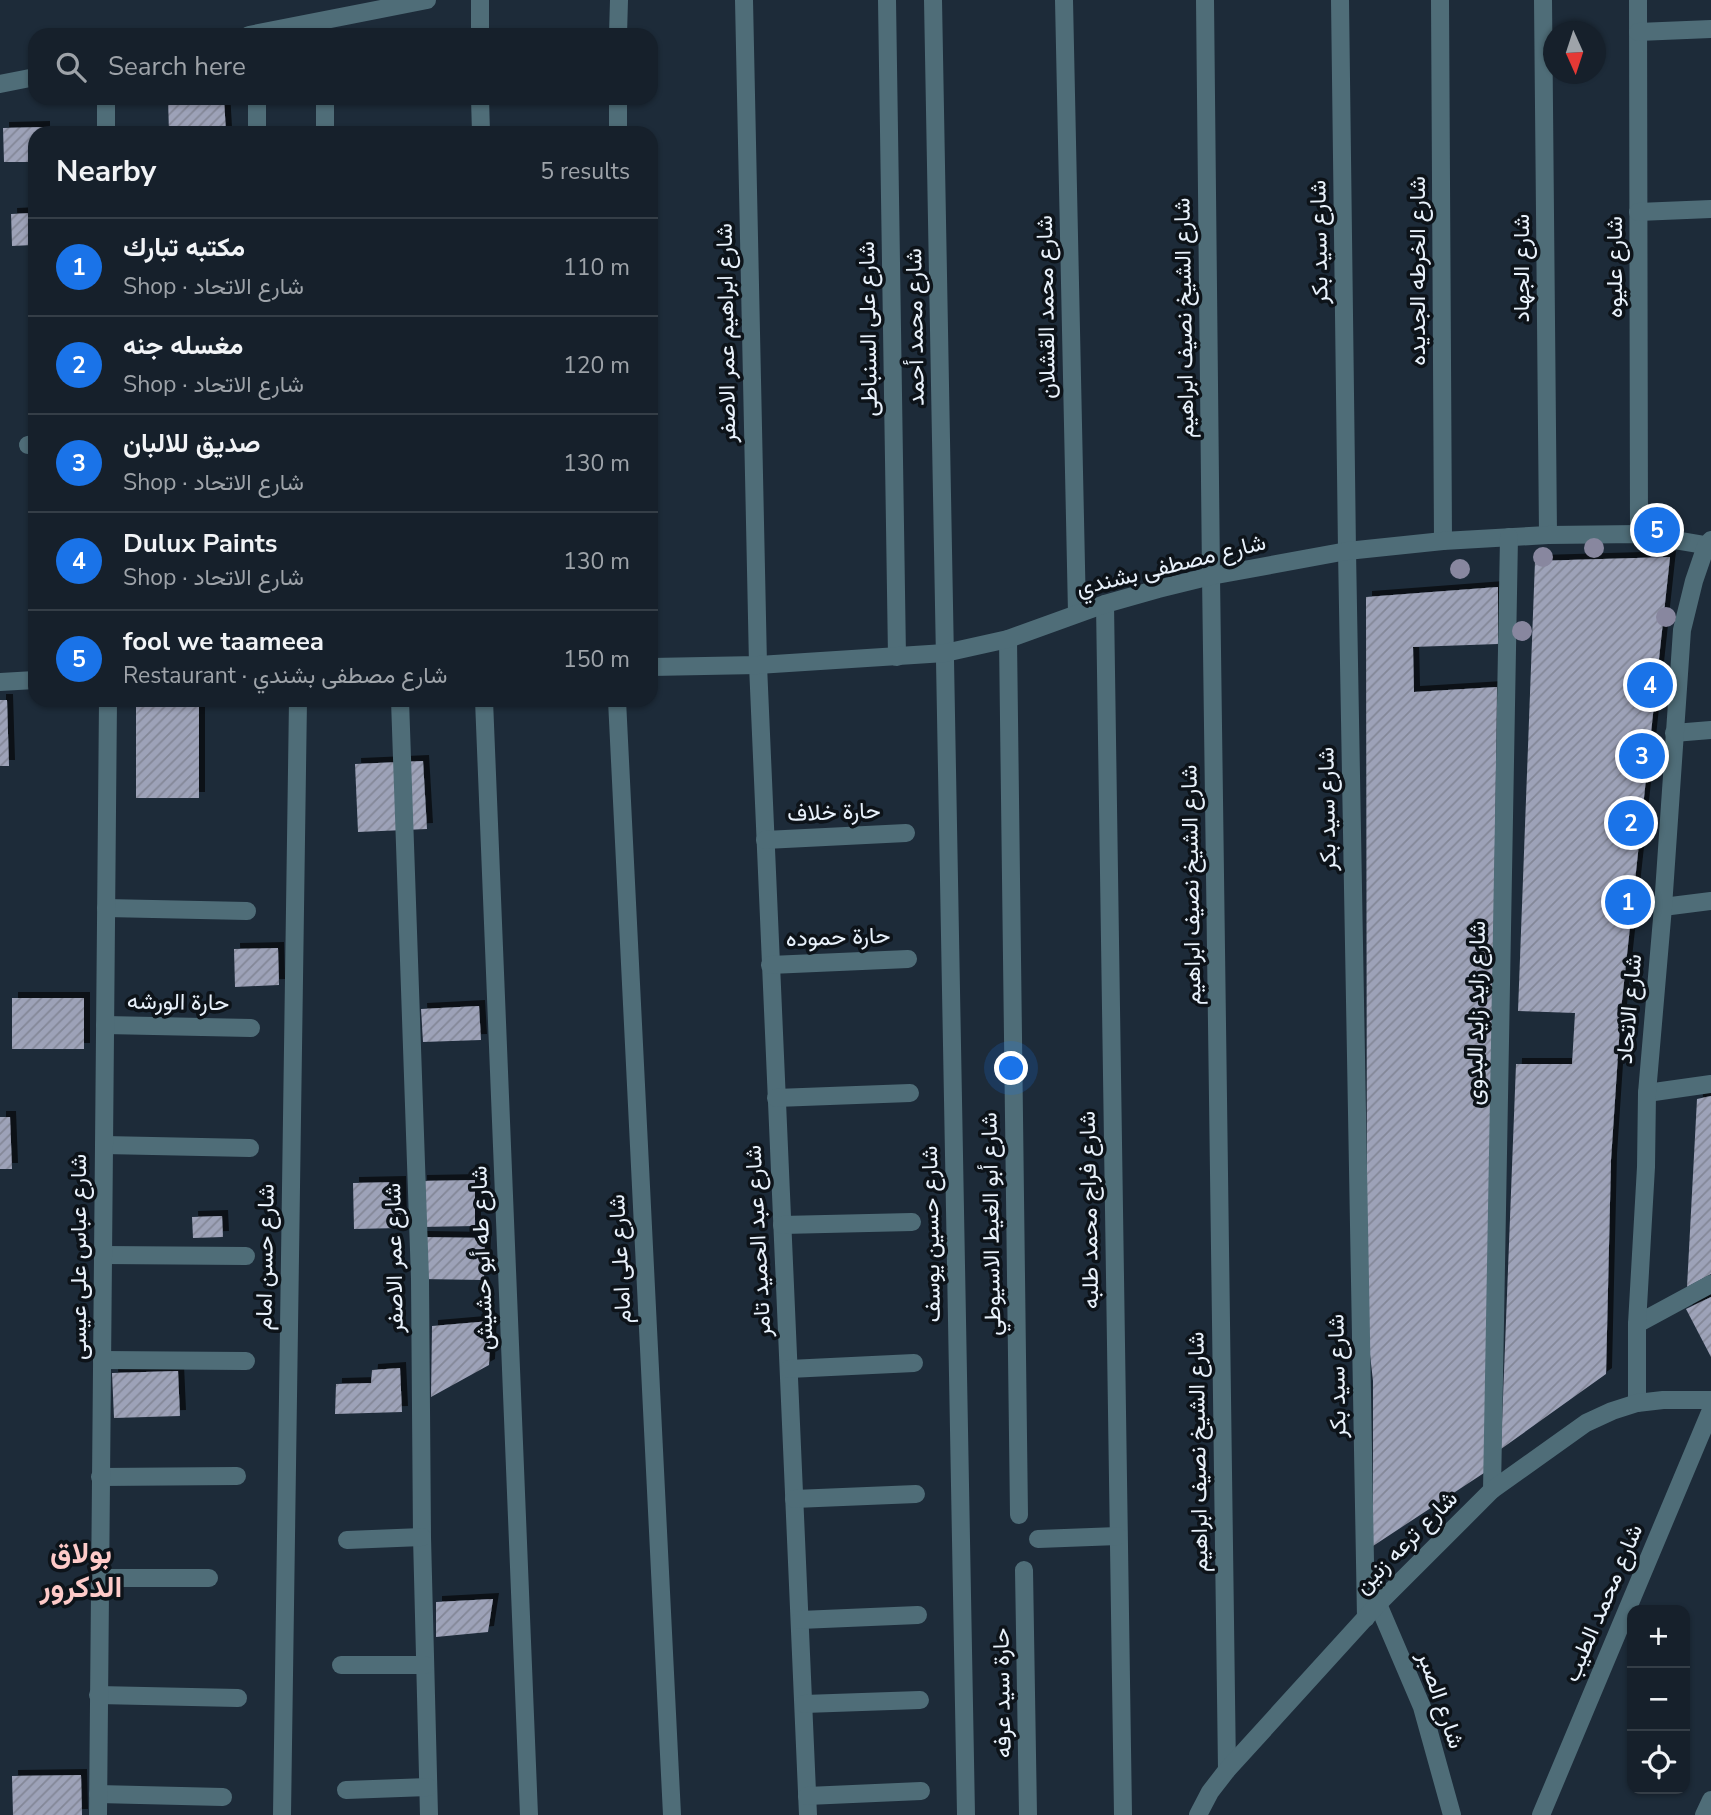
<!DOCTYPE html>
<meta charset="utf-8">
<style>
:root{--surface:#16202b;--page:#1f2833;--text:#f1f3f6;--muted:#9ea3a9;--line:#353e47;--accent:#1a73e8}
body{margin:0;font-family:"Nunito Sans",Vazirmatn,sans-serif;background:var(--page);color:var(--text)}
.controls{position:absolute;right:21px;bottom:21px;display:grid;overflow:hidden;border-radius:14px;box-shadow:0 2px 5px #0004}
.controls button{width:63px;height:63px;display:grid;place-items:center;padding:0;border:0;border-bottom:2px solid var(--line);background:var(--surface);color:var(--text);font:35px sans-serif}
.compass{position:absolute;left:1543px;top:21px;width:63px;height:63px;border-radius:50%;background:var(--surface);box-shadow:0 2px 5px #0004;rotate:177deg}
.you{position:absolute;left:1012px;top:1069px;width:24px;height:24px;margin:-18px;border:5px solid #fff;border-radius:50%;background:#1a73e8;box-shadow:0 0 0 10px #1a73e833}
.badge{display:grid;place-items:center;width:46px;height:46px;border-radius:50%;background:var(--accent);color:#fff;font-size:23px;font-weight:700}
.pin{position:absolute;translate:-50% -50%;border:4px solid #fff;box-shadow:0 2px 7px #0006}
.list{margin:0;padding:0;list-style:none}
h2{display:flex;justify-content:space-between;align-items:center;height:91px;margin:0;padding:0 28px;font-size:30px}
h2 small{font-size:23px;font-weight:400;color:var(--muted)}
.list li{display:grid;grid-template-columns:46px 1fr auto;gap:21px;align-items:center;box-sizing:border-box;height:98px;padding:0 28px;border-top:2px solid var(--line)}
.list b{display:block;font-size:26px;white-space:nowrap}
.list p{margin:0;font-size:23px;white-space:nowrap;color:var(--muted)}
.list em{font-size:23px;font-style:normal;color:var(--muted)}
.icon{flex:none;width:38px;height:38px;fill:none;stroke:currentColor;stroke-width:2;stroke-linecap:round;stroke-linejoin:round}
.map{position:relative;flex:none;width:1711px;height:1815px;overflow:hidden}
.search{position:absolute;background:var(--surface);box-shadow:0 2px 5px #0004;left:28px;top:28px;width:630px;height:77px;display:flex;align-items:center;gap:18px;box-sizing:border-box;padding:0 24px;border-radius:21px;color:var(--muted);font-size:26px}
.panel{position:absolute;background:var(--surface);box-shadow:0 2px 5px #0004;left:28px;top:126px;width:630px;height:581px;border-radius:21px}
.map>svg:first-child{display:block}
</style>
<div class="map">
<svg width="1711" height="1815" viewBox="0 0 1711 1815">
<defs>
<pattern id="building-hatch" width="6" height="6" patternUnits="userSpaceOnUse" patternTransform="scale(1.75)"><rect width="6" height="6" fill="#9da2b8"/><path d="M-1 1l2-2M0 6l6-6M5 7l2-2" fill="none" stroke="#838797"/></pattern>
<filter id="shadow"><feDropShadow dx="6" dy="-6" stdDeviation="0" flood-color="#0009"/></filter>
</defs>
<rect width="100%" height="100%" fill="#1d2b39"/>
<!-- building -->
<g fill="url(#building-hatch)" filter="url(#shadow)">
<polygon points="168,98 224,98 226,133 169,133"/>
<polygon points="44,127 44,133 35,133 35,162 4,162 3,128"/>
<polygon points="32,213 33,245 12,246 11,214"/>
<polygon points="1670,557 1621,1010 1611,1160 1606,1374 1501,1449 1516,1064 1572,1064 1575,1013 1518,1011 1535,561"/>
<polygon points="1498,587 1498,644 1413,647 1414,692 1497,687 1487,1471 1373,1546 1373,1381 1368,1337 1367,1232 1366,597"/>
<polygon points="0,700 7,700 9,766 0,766"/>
<rect x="136" y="700" width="63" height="98"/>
<polygon points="423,761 427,829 358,832 355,764"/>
<polygon points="278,948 279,985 235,987 234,949"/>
<rect x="12" y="998" width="72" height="51"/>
<polygon points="479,1006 481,1040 423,1042 421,1009"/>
<polygon points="1711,1096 1711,1274 1687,1287 1697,1099"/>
<polygon points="0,1117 10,1117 12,1169 0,1169"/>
<polygon points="475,1180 475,1226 422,1227 421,1181"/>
<polygon points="400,1182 401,1228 354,1229 353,1183"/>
<polygon points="222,1216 223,1237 193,1238 192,1217"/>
<polygon points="421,1237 485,1238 484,1280 420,1279"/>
<polygon points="1711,1297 1711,1357 1686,1309"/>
<polygon points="491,1321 489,1365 431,1397 432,1326"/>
<polygon points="400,1368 402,1412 335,1414 336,1384 371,1383 372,1370"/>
<polygon points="178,1371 180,1416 114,1418 112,1373"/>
<polygon points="493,1599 488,1632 436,1637 436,1602"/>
<polygon points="81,1775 82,1815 13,1815 12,1776"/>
</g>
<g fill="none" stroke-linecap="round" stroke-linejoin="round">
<!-- minor -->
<g stroke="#4f6d78" stroke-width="18">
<polyline points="480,0 480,35"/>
<polyline points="744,0 758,665 808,1815"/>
<polyline points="887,0 897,657"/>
<polyline points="933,0 966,1815"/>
<polyline points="1064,0 1077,613"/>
<polyline points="1205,0 1211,576 1227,1770"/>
<polyline points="1340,0 1347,551 1366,1618"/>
<polyline points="1440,0 1443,541"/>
<polyline points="1543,0 1548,535"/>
<polyline points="1638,0 1639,534"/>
<polyline points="1638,32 1711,29"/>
<polyline points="618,35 619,0"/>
<polyline points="106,98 106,133"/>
<polyline points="325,98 325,133"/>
<polyline points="480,98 481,133"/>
<polyline points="257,133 257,98"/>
<polyline points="618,133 618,98"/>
<polyline points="1638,212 1711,209"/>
<polyline points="28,445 35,444"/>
<polyline points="1105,604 1123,1815"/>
<polyline points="1008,639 1019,1515"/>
<polyline points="651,667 758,665 945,653 1008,639 1105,604 1158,589 1211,576 1347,551 1443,541 1548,535 1639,534 1711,546"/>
<polyline points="0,682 35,680"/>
<polyline points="400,700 420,1279 422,1537 429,1815"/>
<polyline points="484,700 529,1815"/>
<polyline points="617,700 672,1815"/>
<polyline points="1674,733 1711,730"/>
<polyline points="765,840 906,833"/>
<polyline points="1663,907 1711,901"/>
<polyline points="106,908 247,911"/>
<polyline points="770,965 908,959"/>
<polyline points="105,1025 251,1028"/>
<polyline points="1647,1093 1711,1084"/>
<polyline points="776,1098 910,1093"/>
<polyline points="104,1145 250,1148"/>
<polyline points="782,1225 912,1222"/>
<polyline points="103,1255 246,1256"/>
<polyline points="1637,1324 1711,1284"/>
<polyline points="102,1360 246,1361"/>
<polyline points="789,1369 914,1363"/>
<polyline points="100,1477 237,1476"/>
<polyline points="1492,1490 1509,537"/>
<polyline points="794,1499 916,1494"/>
<polyline points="1038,1539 1118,1536"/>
<polyline points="347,1540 422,1537"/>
<polyline points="1024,1570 1028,1815"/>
<polyline points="100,1578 209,1578"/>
<polyline points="1378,1604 1422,1707 1452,1815"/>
<polyline points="800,1620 918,1615"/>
<polyline points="341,1665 425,1665"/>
<polyline points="98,1695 238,1698"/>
<polyline points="804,1704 920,1700"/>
<polyline points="346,1790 428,1787"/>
<polyline points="98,1794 223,1797"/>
<polyline points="807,1796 921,1791"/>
<polyline points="98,1815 108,700"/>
<polyline points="282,1815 298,700"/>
<polyline points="1541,1815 1711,1410"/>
<polyline points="1704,1815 1711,1800"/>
</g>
<!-- tertiary -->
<g stroke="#4f6d78" stroke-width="18">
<polyline points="249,35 427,0"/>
<polyline points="0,84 35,77"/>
<polyline points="1637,1403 1637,1324 1646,1167 1647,1093 1663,907 1682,630 1694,581 1706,546 1711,540"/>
<polyline points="1198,1815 1210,1792 1227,1770 1378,1604 1492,1490 1586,1423 1612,1411 1637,1403 1663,1400 1711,1400"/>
</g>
</g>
<!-- trees -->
<g fill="#88879f">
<circle cx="1594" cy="548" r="10"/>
<circle cx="1543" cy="557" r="10"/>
<circle cx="1460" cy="569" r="10"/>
<circle cx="1666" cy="617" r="10"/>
<circle cx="1522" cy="631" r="10"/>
</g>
<g text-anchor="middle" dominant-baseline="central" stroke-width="7" stroke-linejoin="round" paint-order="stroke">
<!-- street labels -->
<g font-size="23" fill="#e8f1fb" stroke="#0d1319">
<text transform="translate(1319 242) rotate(-91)">شارع سيد بكر</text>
<text transform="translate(1614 267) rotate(-90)">شارع عليوه</text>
<text transform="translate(1521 268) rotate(-90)">شارع الجهاد</text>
<text transform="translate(1417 271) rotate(-90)">شارع الخرطه الجديده</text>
<text transform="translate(1046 307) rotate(-91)">شارع محمد القشلان</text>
<text transform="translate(1184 318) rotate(-91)">شارع الشيخ نصيف ابراهيم</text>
<text transform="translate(915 327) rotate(-91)">شارع محمد أحمد</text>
<text transform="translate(868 329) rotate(-91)">شارع على السنباطى</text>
<text transform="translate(726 333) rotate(-91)">شارع ابراهيم عمر الاصفر</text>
<text transform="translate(1171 565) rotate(-14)">شارع مصطفى بشندي</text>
<text transform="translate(1327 809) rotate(-91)">شارع سيد بكر</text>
<text transform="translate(834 812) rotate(-2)">حارة خلاف</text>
<text transform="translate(1191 885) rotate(-91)">شارع الشيخ نصيف ابراهيم</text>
<text transform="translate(838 937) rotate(-2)">حارة حموده</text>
<text transform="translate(178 1002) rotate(1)">حارة الورشه</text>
<text transform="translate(1629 1009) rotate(-85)">شارع الاتحاد</text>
<text transform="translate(1476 1013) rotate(-89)">شارع زايد زايد البدوى</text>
<text transform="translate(1089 1210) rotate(-91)">شارع فراج محمد طلبه</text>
<text transform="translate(991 1224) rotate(-91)">شارع أبو الغيط الاسيوطي</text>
<text transform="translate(931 1234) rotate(-91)">شارع حسين يوسف</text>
<text transform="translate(758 1241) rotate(-93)">شارع عبد الحميد تامر</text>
<text transform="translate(78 1257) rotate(-90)">شارع عباس على عيسى</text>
<text transform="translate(265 1257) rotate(-89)">شارع حسن امام</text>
<text transform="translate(394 1258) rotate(-91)">شارع عمر الاصفر</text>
<text transform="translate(482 1258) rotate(-92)">شارع طه أبو حشيش</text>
<text transform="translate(620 1259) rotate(-93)">شارع على امام</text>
<text transform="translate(1337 1376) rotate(-91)">شارع سيد بكر</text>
<text transform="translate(1198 1452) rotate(-91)">شارع الشيخ نصيف ابراهيم</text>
<text transform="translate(1406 1542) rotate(-45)">شارع ترعه زنين</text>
<text transform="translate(1603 1603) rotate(-67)">شارع محمد الطيب</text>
<text transform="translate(1002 1693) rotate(-91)">حارة سيد عرفه</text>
<text transform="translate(1441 1700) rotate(71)">شارع الصبر</text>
</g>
<!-- district labels -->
<g font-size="30" font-weight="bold" fill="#fecac8" stroke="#0d1319">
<text x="81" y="1553">بولاق<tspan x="81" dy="34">الدكرور</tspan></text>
</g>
</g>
</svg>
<div class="controls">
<button>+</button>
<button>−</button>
<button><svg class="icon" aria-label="locate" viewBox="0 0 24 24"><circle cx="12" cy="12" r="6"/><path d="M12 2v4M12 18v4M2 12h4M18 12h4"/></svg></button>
</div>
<svg class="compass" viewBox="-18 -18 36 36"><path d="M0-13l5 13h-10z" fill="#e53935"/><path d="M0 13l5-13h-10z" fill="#9ea3a9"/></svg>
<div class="you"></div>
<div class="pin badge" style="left:1628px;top:902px">1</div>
<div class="pin badge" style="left:1631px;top:823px">2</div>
<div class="pin badge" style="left:1642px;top:756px">3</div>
<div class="pin badge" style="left:1650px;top:685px">4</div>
<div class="pin badge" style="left:1657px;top:530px">5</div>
<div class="search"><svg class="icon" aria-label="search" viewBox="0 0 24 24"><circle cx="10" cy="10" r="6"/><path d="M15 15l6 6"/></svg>Search here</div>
<section class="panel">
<h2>Nearby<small>5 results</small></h2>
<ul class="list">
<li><span class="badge">1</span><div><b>مكتبه تبارك</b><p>Shop · شارع الاتحاد</p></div><em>110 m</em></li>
<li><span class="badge">2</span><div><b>مغسله جنه</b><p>Shop · شارع الاتحاد</p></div><em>120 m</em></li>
<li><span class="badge">3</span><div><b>صديق للالبان</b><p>Shop · شارع الاتحاد</p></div><em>130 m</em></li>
<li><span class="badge">4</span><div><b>Dulux Paints</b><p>Shop · شارع الاتحاد</p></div><em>130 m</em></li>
<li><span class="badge">5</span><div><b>fool we taameea</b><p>Restaurant · شارع مصطفى بشندي</p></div><em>150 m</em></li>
</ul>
</section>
</div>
